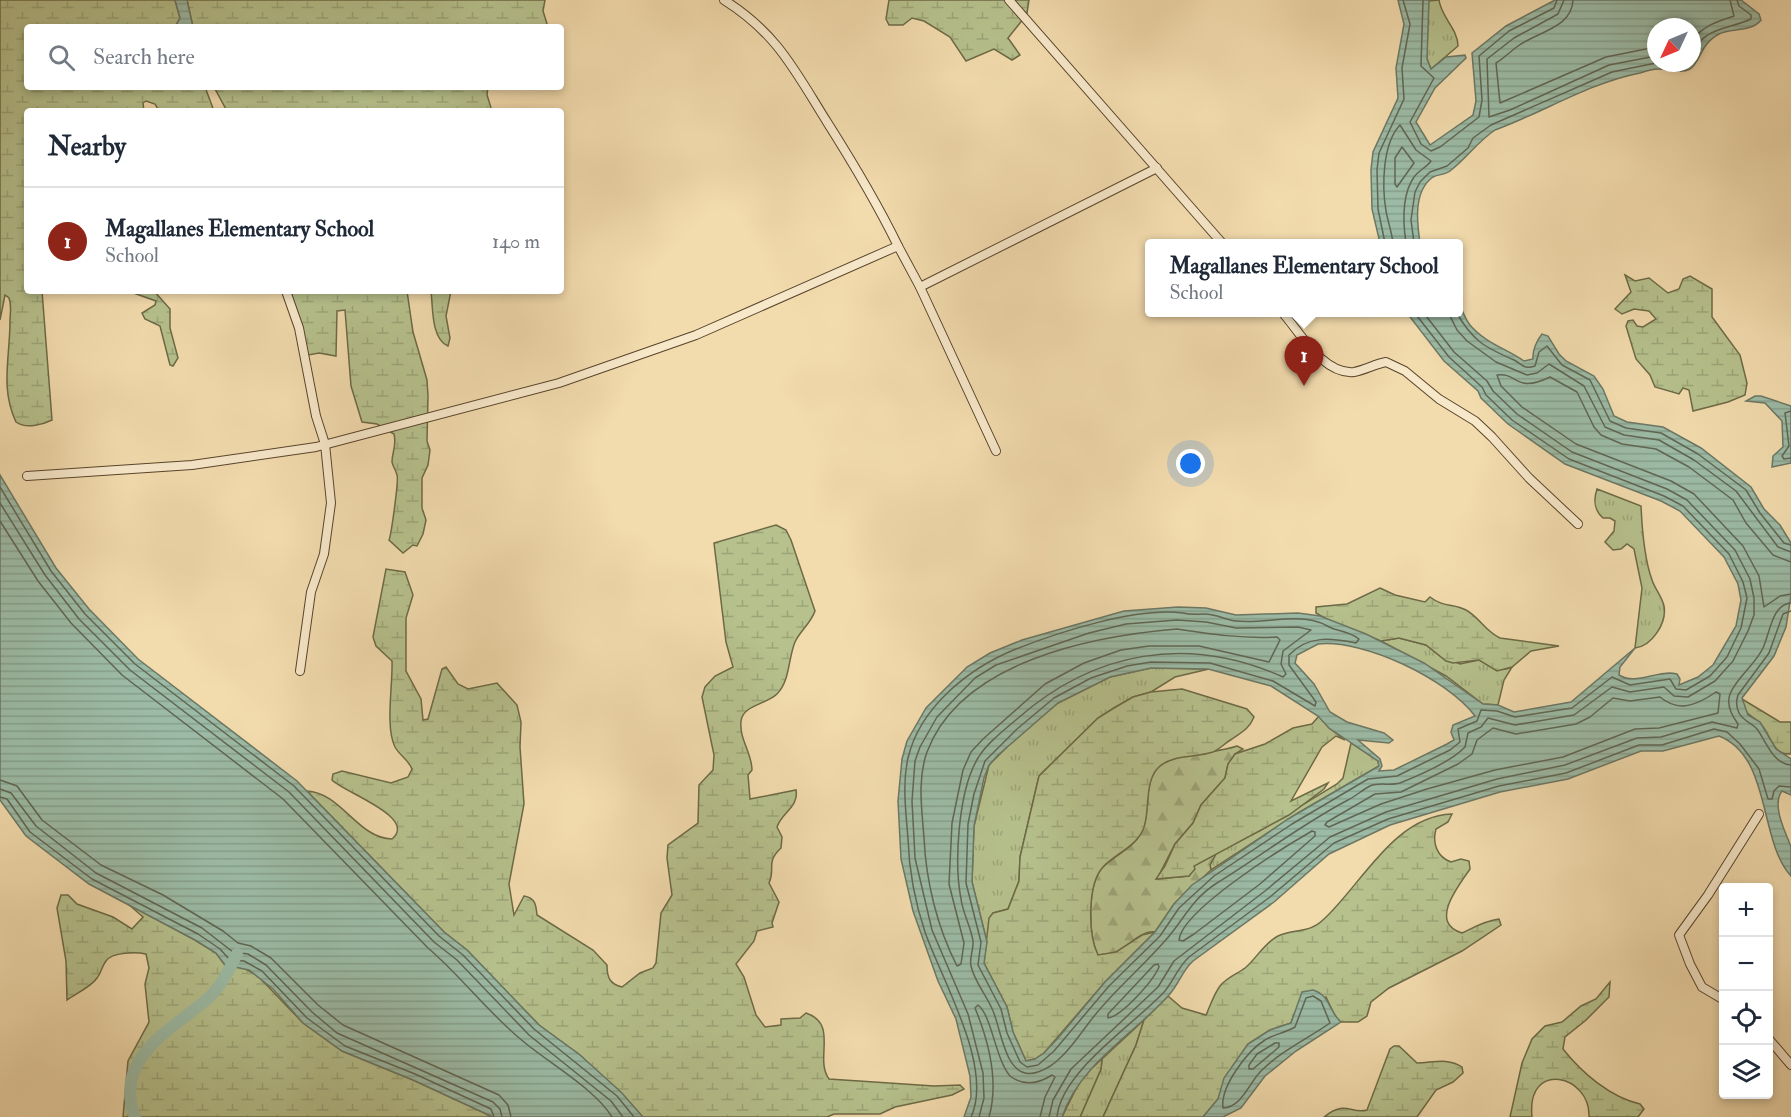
<!DOCTYPE html>
<meta charset="utf-8">
<style>
:root{--surface:#fff;--page:#f6f6f7;--text:#1f2937;--muted:#747a83;--line:#e0e1e3;--accent:#8f2418}
body{margin:0;font-family:"IM FELL Double Pica",serif;background:var(--page);color:var(--text)}
.controls{position:absolute;right:18px;bottom:18px;display:grid;overflow:hidden;border-radius:6px;box-shadow:0 3px 9px #0003}
.controls button{width:54px;height:54px;display:grid;place-items:center;padding:0;border:0;border-bottom:2px solid var(--line);background:var(--surface);color:var(--text);font:30px sans-serif}
.compass{position:absolute;left:1647px;top:18px;width:54px;height:54px;border-radius:50%;background:var(--surface);box-shadow:0 3px 9px #0003;rotate:226deg}
.you{position:absolute;left:1191px;top:464px;width:21px;height:21px;margin:-15px;border:4px solid #fff;border-radius:50%;background:#1a73e8;box-shadow:0 0 0 9px #1a73e833}
.badge{display:grid;place-items:center;width:39px;height:39px;border-radius:50%;background:var(--accent);color:#fff;font-size:20px;font-weight:700}
.pin{position:absolute;translate:-50% -50px;filter:drop-shadow(0 2px 3px #0008)}
.pin::after{content:'';position:absolute;top:32px;width:21px;height:18px;background:inherit;clip-path:polygon(0 0,100% 0,50% 100%)}
.popup{position:absolute;left:1145px;top:239px;width:318px;height:78px;box-sizing:border-box;display:grid;place-content:center;border-radius:6px;background:var(--surface);filter:drop-shadow(0 2px 4px #0005);font-size:20px;white-space:nowrap;color:var(--muted)}
.popup b{font-size:22px;color:var(--text)}
.popup::after{content:'';position:absolute;left:50%;top:100%;margin-left:-12px;border:12px solid transparent;border-top-color:var(--surface)}
.list{margin:0;padding:0;list-style:none}
h2{display:flex;justify-content:space-between;align-items:center;height:78px;margin:0;padding:0 24px;font-size:26px}
h2 small{font-size:20px;font-weight:400;color:var(--muted)}
.list li{display:grid;grid-template-columns:39px 1fr auto;gap:18px;align-items:center;box-sizing:border-box;height:108px;padding:0 24px;border-top:2px solid var(--line)}
.list b{display:block;font-size:22px;white-space:nowrap}
.list p{margin:0;font-size:20px;white-space:nowrap;color:var(--muted)}
.list em{font-size:20px;font-style:normal;color:var(--muted)}
.icon{flex:none;width:33px;height:33px;fill:none;stroke:currentColor;stroke-width:2;stroke-linecap:round;stroke-linejoin:round}
.map{position:relative;flex:none;width:1791px;height:1117px;overflow:hidden}
.search{position:absolute;background:var(--surface);box-shadow:0 3px 9px #0003;left:24px;top:24px;width:540px;height:66px;display:flex;align-items:center;gap:15px;box-sizing:border-box;padding:0 21px;border-radius:6px;color:var(--muted);font-size:22px}
.panel{position:absolute;background:var(--surface);box-shadow:0 3px 9px #0003;left:24px;top:108px;width:540px;height:186px;border-radius:6px}
.map>svg:first-child{display:block}
</style>
<div class="map">
<svg width="1791" height="1117" viewBox="0 0 1791 1117">
<defs>
<pattern id="grass-tufts" width="24" height="20" patternUnits="userSpaceOnUse" patternTransform="scale(1.5)"><rect width="24" height="20" fill="#b6c18d"/><path d="M3 7l-1-3M5 7V3M7 7l1-3M15 17l-1-3M17 17v-4M19 17l1-3" fill="none" stroke="#9ca578"/></pattern>
<pattern id="forest-firs" width="22" height="20" patternUnits="userSpaceOnUse" patternTransform="scale(1.5)"><rect width="22" height="20" fill="#b6c18d"/><path d="M5 1l3.5 6h-7zM16 11l3.5 6h-7z" fill="#9ca578"/></pattern>
<pattern id="wetland-marsh" width="20" height="14" patternUnits="userSpaceOnUse" patternTransform="scale(1.5)"><rect width="20" height="14" fill="#b6c18d"/><path d="M1 5h8M5 5V1M11 12h8M15 12V8" fill="none" stroke="#9ca578"/></pattern>
<pattern id="water-rules" width="6" height="5" patternUnits="userSpaceOnUse" patternTransform="scale(1.5)"><rect width="6" height="5" fill="#9cbba6"/><path d="M0 2.5h6" fill="none" stroke="#86a08d"/></pattern>
</defs>
<rect width="100%" height="100%" fill="#f2dbad"/>
<filter id="stains"><feTurbulence type="fractalNoise" baseFrequency=".00333" numOctaves="4"/><feColorMatrix values="0 0 0 0 .2 0 0 0 0 .09 0 0 0 0 .02 0 0 0 .5 -.17"/></filter>
<radialGradient id="worn" r=".72"><stop offset=".6" stop-color="#630" stop-opacity="0"/><stop offset="1" stop-color="#630" stop-opacity=".3"/></radialGradient>
<!-- grass -->
<g fill="url(#grass-tufts)" stroke="#6d6a46" stroke-width="1.5">
<path d="M1439,0C1441,17 1458,29 1458,46L1431,69L1427,59L1428,1Z"/>
<path d="M1597,489L1641,506C1642,529 1644,558 1652,580C1655,589 1662,597 1664,606C1667,623 1652,646 1635,648L1642,588L1634,549L1627,544L1621,549L1613,550L1605,542L1614,531L1615,521L1610,518H1603C1594,510 1593,501 1597,489Z"/>
<path d="M1399,638L1426,645L1439,655L1460,664L1479,660C1491,664 1498,674 1512,667L1504,680L1498,705L1483,704L1446,676L1381,641Z"/>
<polygon points="1151,668 1209,669 1175,677 1151,692 1133,697 1114,708 1098,718 1039,776 1020,857 1019,881 1008,909 993,913 987,942 972,882 974,826 989,765 1021,733 1058,703 1110,677"/>
<polygon points="1351,743 1378,761 1379,766 1298,813 1211,870 1210,865 1216,853 1261,830 1337,784 1343,778"/>
<polygon points="1144,1020 1136,1045 1103,1117 1080,1117 1101,1069 1102,1059"/>
</g>
<!-- forest -->
<path fill="url(#forest-firs)" stroke="#6d6a46" stroke-width="1.5" d="M1237,746L1243,749L1235,754L1228,764L1225,778L1201,805L1193,823L1175,844L1157,879L1189,876L1193,866L1216,854L1210,865L1211,870L1174,904L1155,932C1141,930 1129,946 1117,952C1112,954 1104,954 1098,955C1088,935 1087,884 1103,867C1116,854 1136,847 1143,829C1151,809 1142,780 1161,765C1179,752 1215,754 1237,746Z"/>
<!-- wetland -->
<g fill="url(#wetland-marsh)" stroke="#6d6a46" stroke-width="1.5">
<path d="M0,0H175L180,18L175,27H27V87H205L214,111H159L155,104L146,101L143,103L144,111H27V291H42L52,420C42,425 26,429 16,422C0,388 10,358 10,321C10,313 12,306 9,298L5,295L0,320Z"/>
<polygon points="187,0 545,0 543,11 548,27 193,27"/>
<polygon points="889,0 1029,0 1027,13 1023,12 1024,18 1008,38 1020,55 1012,60 994,49 966,61 950,37 924,21 912,18 903,25 889,25 886,19"/>
<polygon points="214,87 488,87 487,95 492,111 227,111"/>
<polygon points="1625,275 1635,281 1649,278 1668,293 1679,289 1683,279 1690,276 1712,289 1712,317 1740,355 1747,383 1745,395 1728,402 1693,411 1689,390 1683,388 1679,394 1655,387 1650,375 1636,359 1626,326 1628,321 1633,320 1637,326 1643,327 1656,319 1649,311 1634,309 1622,314 1615,309 1631,292"/>
<polygon points="128,291 154,291 170,309 170,328 178,358 173,366 170,365 160,326 145,319 142,313 155,305 156,301"/>
<path d="M289,291H407L413,332L427,380L428,396L427,441L430,450L428,465L422,478V508L426,520L423,534L417,546L413,545L403,553L389,540C391,536 399,480 397,475C396,470 393,467 392,462C392,452 397,445 394,434L377,424L362,422L351,386L345,310L337,311L336,356L319,353L303,356Z"/>
<path d="M431,291H451L446,316L450,338L448,346C431,339 433,307 431,291Z"/>
<path d="M776,525L786,530L791,540L815,611C811,623 800,631 795,642C788,659 790,681 777,694C767,704 743,705 741,721C739,739 752,753 752,770L748,775L750,799L796,790C799,807 782,812 777,827L782,837L781,848C765,863 776,868 769,883L779,902L772,923L773,927L757,931L754,941L736,964L744,977L756,1015L765,1027L781,1025V1019L800,1018L806,1013C839,1024 814,1059 829,1079L934,1086L960,1085L964,1089L952,1095L895,1107L880,1114H834L827,1117H643L580,1055L539,1025L467,950L444,932L307,791C342,793 357,838 392,839C418,817 343,792 332,780L333,774L342,771L391,783L408,777L412,769C408,759 400,756 395,747C385,727 393,685 392,661L376,646L373,637L386,569L405,572L413,595L406,618V671L421,699L423,720L428,719L442,669L446,667L458,684L468,689L497,683L517,705L521,722L520,747L524,804L509,884L514,915L524,896C535,898 536,904 537,915L593,950L607,965C607,978 610,984 622,987L640,973L653,968L656,963L661,913L672,895L667,858L668,845L698,823L699,785L713,770L714,755L702,697L705,687L715,676L733,667L726,642L714,543Z"/>
<path d="M1380,588L1395,595L1425,602L1430,597C1444,608 1454,603 1466,610C1479,617 1486,632 1500,638L1559,646L1531,651L1512,667L1497,671L1479,660L1453,663L1446,661L1426,645L1399,638L1381,641L1330,621L1316,613V607L1347,604Z"/>
<path d="M1182,689L1247,709L1254,717C1249,729 1242,732 1232,739C1225,743 1220,749 1213,752C1195,758 1175,754 1160,766C1143,780 1151,812 1143,830C1135,847 1115,854 1103,867C1087,884 1088,935 1098,955L1116,952L1142,935L1155,932L1105,982L1044,1053L1035,1059L1026,1061L1013,1032L1007,1007L984,963L989,918L993,913L1008,909L1019,881L1020,857L1039,776L1098,718L1114,708L1133,697L1151,692Z"/>
<path d="M1742,699L1780,722H1791V754C1771,756 1771,732 1759,722C1753,717 1749,715 1744,710Z"/>
<polygon points="1319,716 1329,728 1345,740 1336,736 1322,747 1291,801 1328,783 1324,789 1289,815 1194,866 1195,869 1189,876 1156,879 1165,866 1175,844 1193,823 1201,805 1225,778 1228,764 1235,754 1265,744 1293,728 1312,724"/>
<path d="M1452,814L1448,822L1436,829C1432,843 1437,857 1451,862L1461,859L1469,861L1470,869C1459,885 1428,923 1462,933C1475,927 1484,921 1499,919L1501,925L1462,951L1389,988L1371,1002L1367,1016L1358,1022H1341L1336,1018L1326,997L1294,1014L1291,1023L1270,1030L1248,1044L1232,1067L1218,1099L1203,1117H1103L1136,1045L1144,1020L1168,996L1182,1008L1206,1015C1210,1006 1214,994 1220,986C1227,977 1237,974 1245,968C1257,958 1264,943 1278,936C1295,928 1309,934 1324,919C1362,884 1394,816 1452,814Z"/>
<path d="M61,895H68L77,904L113,917L132,929L143,917L127,903L195,940L216,953L225,965L242,967L258,976L303,1023L342,1051L413,1080L493,1117H123L128,1061L149,1022L145,984L149,968L146,954C136,952 112,952 106,961C102,966 101,973 97,978C91,987 75,994 67,1000L66,961L57,908Z"/>
<path d="M1610,982L1609,997L1585,1021L1565,1037L1563,1049C1582,1073 1610,1097 1640,1104L1644,1109L1638,1117H1589C1591,1075 1526,1059 1532,1117H1510L1522,1063L1532,1039L1545,1026L1562,1022L1581,1006L1596,999Z"/>
<path d="M1394,1046H1399L1417,1063C1432,1063 1447,1057 1462,1067L1463,1073L1453,1082L1436,1090L1417,1117H1324C1346,1099 1351,1115 1367,1110L1390,1049Z"/>
<polygon points="1102,1059 1101,1069 1080,1117 1062,1117 1082,1077"/>
</g>
<!-- water -->
<g fill="url(#water-rules)" stroke="#6c7764" stroke-width="1.5" fill-rule="evenodd">
<polygon points="175,0 187,0 193,27 175,27 180,18"/>
<path d="M1398,0H1429L1427,59L1431,69L1446,57L1465,55L1466,58L1435,88L1416,122L1430,145L1473,115L1476,101L1472,53L1506,26L1555,0H1741L1759,14L1761,20C1752,32 1731,28 1719,34C1700,44 1700,63 1690,69C1681,74 1668,69 1658,69C1652,69 1646,71 1640,73C1589,83 1544,112 1495,130C1477,142 1467,158 1450,171C1445,175 1439,174 1433,177C1413,191 1417,223 1420,243H1380L1372,209L1371,170L1373,152L1398,98L1396,68L1404,24ZM1656,27H1692V63H1656Z"/>
<path d="M1459,304C1463,311 1465,319 1470,325C1485,343 1507,349 1524,361L1533,359C1532,351 1537,340 1542,334L1548,336L1559,354L1566,361L1594,376L1603,389L1614,416L1627,422L1663,427L1701,448L1751,487L1764,509L1780,525L1791,543V595L1786,627L1774,656L1742,698L1748,715L1760,722L1776,749L1791,759V795L1782,791C1771,805 1786,833 1791,847C1791,855 1791,867 1791,876C1758,840 1772,757 1719,736L1663,751H1641L1568,779L1500,792L1390,825L1329,854L1274,902L1193,961C1182,971 1179,984 1169,995C1133,1035 1080,1064 1062,1117H964L971,1097L970,1076L956,1019L938,981L913,911L901,859L898,801L902,759L907,741L926,708L967,667L990,653L1022,640L1124,611L1178,607L1206,608L1236,615L1298,613L1320,616L1366,634L1424,663L1483,704L1498,705L1514,712L1571,702L1635,648L1620,667L1619,675C1636,686 1658,669 1677,674L1680,679L1679,685L1698,677L1713,665L1736,626L1741,600L1738,584L1724,557L1680,511L1661,501L1565,464L1508,424L1481,398L1478,391L1444,361L1407,313L1458,312ZM1318,644C1364,639 1447,679 1475,716L1453,725L1451,732L1454,740L1447,744L1394,770L1379,771L1382,766L1380,759L1358,740L1389,743L1393,740L1384,733L1347,722L1330,712L1314,684L1295,663L1297,655ZM1151,668L1208,669L1271,686L1318,716L1329,728L1378,761L1379,766L1288,819L1192,885L1174,904L1155,932L1105,982L1059,1037L1044,1053L1035,1059L1026,1061L1013,1032L1007,1007L984,963L987,942L972,882L974,826L984,778L989,765L998,755L1058,703L1110,677Z"/>
<polygon points="1755,396 1761,396 1791,406 1791,463 1772,467 1773,456 1783,447 1782,421 1765,403 1746,401"/>
<polygon points="0,475 56,568 89,609 138,659 297,781 444,932 467,950 539,1025 580,1055 621,1092 643,1117 493,1117 413,1080 342,1051 303,1023 273,989 249,970 225,965 216,953 195,940 89,884 26,836 0,800"/>
<path d="M1313,990C1330,995 1329,1012 1341,1022L1296,1051L1265,1076L1241,1108L1223,1117H1203L1218,1099L1224,1078L1248,1044L1270,1030L1291,1023L1302,992Z"/>
</g>
<g fill="none" stroke-linecap="round" stroke-linejoin="round">
<!-- shore -->
<g stroke="#606653" stroke-width="1.5">
<polyline points="1423,0 1421,66 1434,78 1410,122 1421,144 1431,151 1440,147 1479,117 1482,100 1479,56 1509,31 1554,8 1557,0"/>
<polyline points="1564,0 1558,14 1514,38 1487,59 1489,117 1510,110 1609,65 1656,56"/>
<path d="M1573,0C1572,28 1537,32 1518,46C1511,51 1504,58 1496,63L1500,103L1606,57L1656,47"/>
<path d="M1692,40C1705,25 1716,22 1734,16L1730,0"/>
<path d="M1692,57C1700,27 1728,30 1751,19V15L1739,6L1737,0"/>
<polygon points="1402,147 1414,163 1397,187 1395,184 1395,158"/>
<polyline points="1385,243 1378,209 1377,170 1379,153 1404,99 1402,68 1410,24 1403,0"/>
<path d="M1393,243C1392,233 1388,222 1386,211C1382,187 1382,144 1400,125L1416,150L1431,161C1427,167 1418,171 1414,177C1401,196 1403,223 1406,243"/>
<polyline points="1414,243 1411,220 1415,192 1420,182 1430,172 1447,166 1468,148 1473,138 1491,125 1612,72 1656,63 1688,63"/>
<polyline points="1448,312 1457,330 1467,341 1496,362 1527,375 1537,373 1549,364 1584,386 1605,427 1624,435 1659,440 1694,460 1736,491 1778,547 1791,552"/>
<path d="M1456,312C1473,341 1484,347 1514,360C1522,364 1524,370 1535,366L1539,352L1547,346L1562,365L1590,380L1610,421L1626,428L1661,433L1698,454L1746,490L1760,513L1784,543L1791,545"/>
<polyline points="1791,411 1785,413 1789,446 1782,456 1784,459 1791,458"/>
<polyline points="0,487 51,571 85,614 135,664 294,786 439,936 463,955 534,1029 617,1096 634,1117"/>
<polyline points="0,503 45,575 79,619 130,670 289,792 434,942 457,960 529,1035 611,1101 623,1117"/>
<path d="M0,521L38,581L71,623L122,675L283,799L428,948C462,977 489,1014 524,1042C549,1063 595,1089 612,1117"/>
<path d="M1791,562L1773,555L1746,523L1733,500L1689,467L1656,449L1622,444L1601,435L1594,427L1577,392L1550,377C1515,394 1518,372 1497,375L1501,386L1522,407L1576,444L1671,481L1694,494L1743,546L1759,576L1764,607L1780,596L1791,594"/>
<path d="M1791,611L1783,614L1769,653L1738,695C1736,701 1736,707 1739,713C1743,721 1752,723 1757,729C1766,741 1773,764 1791,765"/>
<path d="M1177,629C1210,634 1243,639 1277,637L1280,640L1269,662L1199,646H1149L1121,650L1084,663L1045,684L983,739L971,752L963,770L952,823L949,884L964,943L961,964L957,966C937,927 926,881 924,838C922,810 917,780 927,752C961,661 1093,636 1177,629Z"/>
<path d="M1716,692L1720,694L1718,713L1659,728L1635,729L1563,757L1495,770L1427,789L1381,804L1329,827L1325,825L1327,822L1375,794L1401,792L1458,764L1472,754L1477,740L1493,728L1516,734L1576,724L1590,717L1613,698L1630,701L1660,697C1679,713 1697,705 1716,692Z"/>
<polyline points="0,780 17,786 42,820 101,865 163,895 223,931 238,943 251,946 271,958 318,1005 343,1025 499,1095 508,1105 511,1117"/>
<polyline points="0,789 11,793 36,826 96,873 202,928 233,952 248,954 266,965 312,1012 337,1033 493,1102 500,1109 502,1117"/>
<polyline points="0,797 7,799 30,832 92,879 198,934 220,949 230,960 244,961 262,971 307,1018 345,1046 415,1074 491,1109 494,1117"/>
<path d="M1312,831L1315,832V836L1260,884L1194,934L1183,941L1179,940C1182,910 1284,847 1312,831Z"/>
<path d="M1154,965L1158,964L1159,967C1153,981 1122,1016 1108,1018V1014Z"/>
<path d="M1313,996L1321,1001L1330,1023C1307,1039 1281,1051 1261,1071C1249,1083 1242,1107 1223,1108C1220,1087 1247,1051 1265,1040C1274,1034 1285,1033 1295,1027L1306,998Z"/>
<polygon points="1275,1043 1279,1043 1279,1047 1253,1069 1249,1069 1249,1065 1257,1054"/>
<path d="M971,1117C994,1067 942,981 925,932C915,902 909,871 908,839C906,812 902,785 908,758C920,707 969,668 1016,649C1059,632 1136,607 1183,613C1191,615 1197,614 1205,614C1216,614 1226,620 1236,621C1263,624 1292,614 1318,622C1323,623 1328,627 1334,629C1342,631 1353,634 1359,639L1356,643C1331,638 1308,635 1289,655V665L1316,702L1315,706L1273,681L1210,663L1151,662L1127,666L1091,678L1054,698L1017,729L985,761L974,794L968,824L966,883L981,942L978,965L1001,1009L1007,1033L1020,1062L1027,1067L1038,1065L1054,1051L1109,986L1160,936L1179,908L1214,876L1292,824L1368,779L1397,776L1450,750L1460,742L1458,729L1477,721L1481,710L1497,711L1515,717L1572,708L1612,677L1630,685L1670,679L1676,689L1686,690L1710,676L1727,657L1741,628L1747,598L1743,582L1729,554L1683,506L1664,496L1569,459L1512,420L1486,395L1482,387L1449,357L1414,312"/>
<path d="M979,1117L984,1098L983,1073L968,1014L932,930L915,858L912,801L915,761L920,747L937,717L975,678L996,665L1089,633L1126,624L1177,620L1206,622L1236,628L1298,627L1311,630L1283,651L1281,664L1286,674L1283,677C1188,634 1094,651 1017,719C1004,730 986,744 978,758C958,791 954,863 961,899C963,914 971,927 973,941C974,949 969,958 971,966C974,981 987,996 993,1011C1002,1031 1005,1083 1038,1072C1062,1065 1080,1033 1095,1015C1116,989 1141,968 1163,943C1183,922 1190,900 1217,883C1261,856 1302,824 1348,800C1356,796 1362,790 1370,786C1379,782 1390,786 1400,783C1420,775 1451,762 1465,747L1468,733L1481,727L1488,718L1515,725L1574,715L1612,687L1630,692L1664,687L1674,696L1688,697L1715,681L1733,661L1748,631L1754,615V598L1750,579L1735,550L1687,500L1667,489L1572,452L1517,414L1493,391L1487,381L1454,352L1423,312"/>
<path d="M989,1117C999,1082 989,1042 975,1008L978,1005C992,1016 995,1058 1010,1076C1023,1086 1038,1084 1052,1075L1055,1077L1045,1097L1040,1117"/>
<path d="M1049,1117L1053,1100L1071,1069L1158,987L1174,961L1265,891L1330,837L1386,812L1497,779L1565,765L1637,738L1661,737L1712,722L1737,728L1738,724C1732,716 1726,705 1730,694C1737,677 1755,665 1763,648C1770,633 1772,604 1791,603"/>
<path d="M1057,1117C1061,1071 1135,1024 1165,991C1174,980 1178,967 1189,957L1270,897L1334,843L1388,819L1499,786L1566,773L1639,745H1662L1714,729L1727,732L1740,744L1759,769L1768,799H1772L1774,791L1779,786L1791,787"/>
</g>
<!-- river -->
<path stroke="#9cbba6" stroke-width="12" d="M135,1117C113,1060 168,1032 205,1001C220,989 228,971 237,954"/>
<defs>
<g id="minor">
<path d="M724,0C777,33 795,71 827,122C853,163 877,203 898,246"/>
<polyline points="1009,0 1222,243"/>
<polyline points="920,287 996,451"/>
<polyline points="286,291 299,328 316,416 325,444 331,503 324,554 311,592 300,671"/>
<path d="M1282,312C1300,332 1323,375 1354,372C1365,370 1375,364 1386,362L1405,371L1439,399L1475,421L1492,437L1529,478L1578,524"/>
<polyline points="27,476 192,465 316,447 559,383 696,335 898,246 920,287 1157,168"/>
<polyline points="1724,1000 1702,987 1690,964 1679,935 1708,895 1759,814"/>
<polyline points="1768,1038 1791,1065"/>
</g>
</defs>
<!-- minor casing -->
<use href="#minor" stroke="#58442b" stroke-width="10"/>
<!-- minor -->
<use href="#minor" stroke="#f7e8ca" stroke-width="8"/>
</g>
<rect width="100%" height="100%" filter="url(#stains)"/>
<rect width="100%" height="100%" fill="url(#worn)"/>
</svg>
<div class="controls">
<button>+</button>
<button>−</button>
<button><svg class="icon" aria-label="locate" viewBox="0 0 24 24"><circle cx="12" cy="12" r="6"/><path d="M12 2v4M12 18v4M2 12h4M18 12h4"/></svg></button>
<button><svg class="icon" aria-label="layers" viewBox="0 0 24 24"><path d="M12 4l9 5-9 5-9-5zM3 14l9 5 9-5"/></svg></button>
</div>
<svg class="compass" viewBox="-18 -18 36 36"><path d="M0-13l5 13h-10z" fill="#e53935"/><path d="M0 13l5-13h-10z" fill="#747a83"/></svg>
<div class="you"></div>
<div class="pin badge" style="left:1304px;top:386px">1</div>
<div class="popup"><b>Magallanes Elementary School</b>School</div>
<div class="search"><svg class="icon" aria-label="search" viewBox="0 0 24 24"><circle cx="10" cy="10" r="6"/><path d="M15 15l6 6"/></svg>Search here</div>
<section class="panel">
<h2>Nearby<small></small></h2>
<ul class="list">
<li><span class="badge">1</span><div><b>Magallanes Elementary School</b><p>School</p></div><em>140 m</em></li>
</ul>
</section>
</div>
